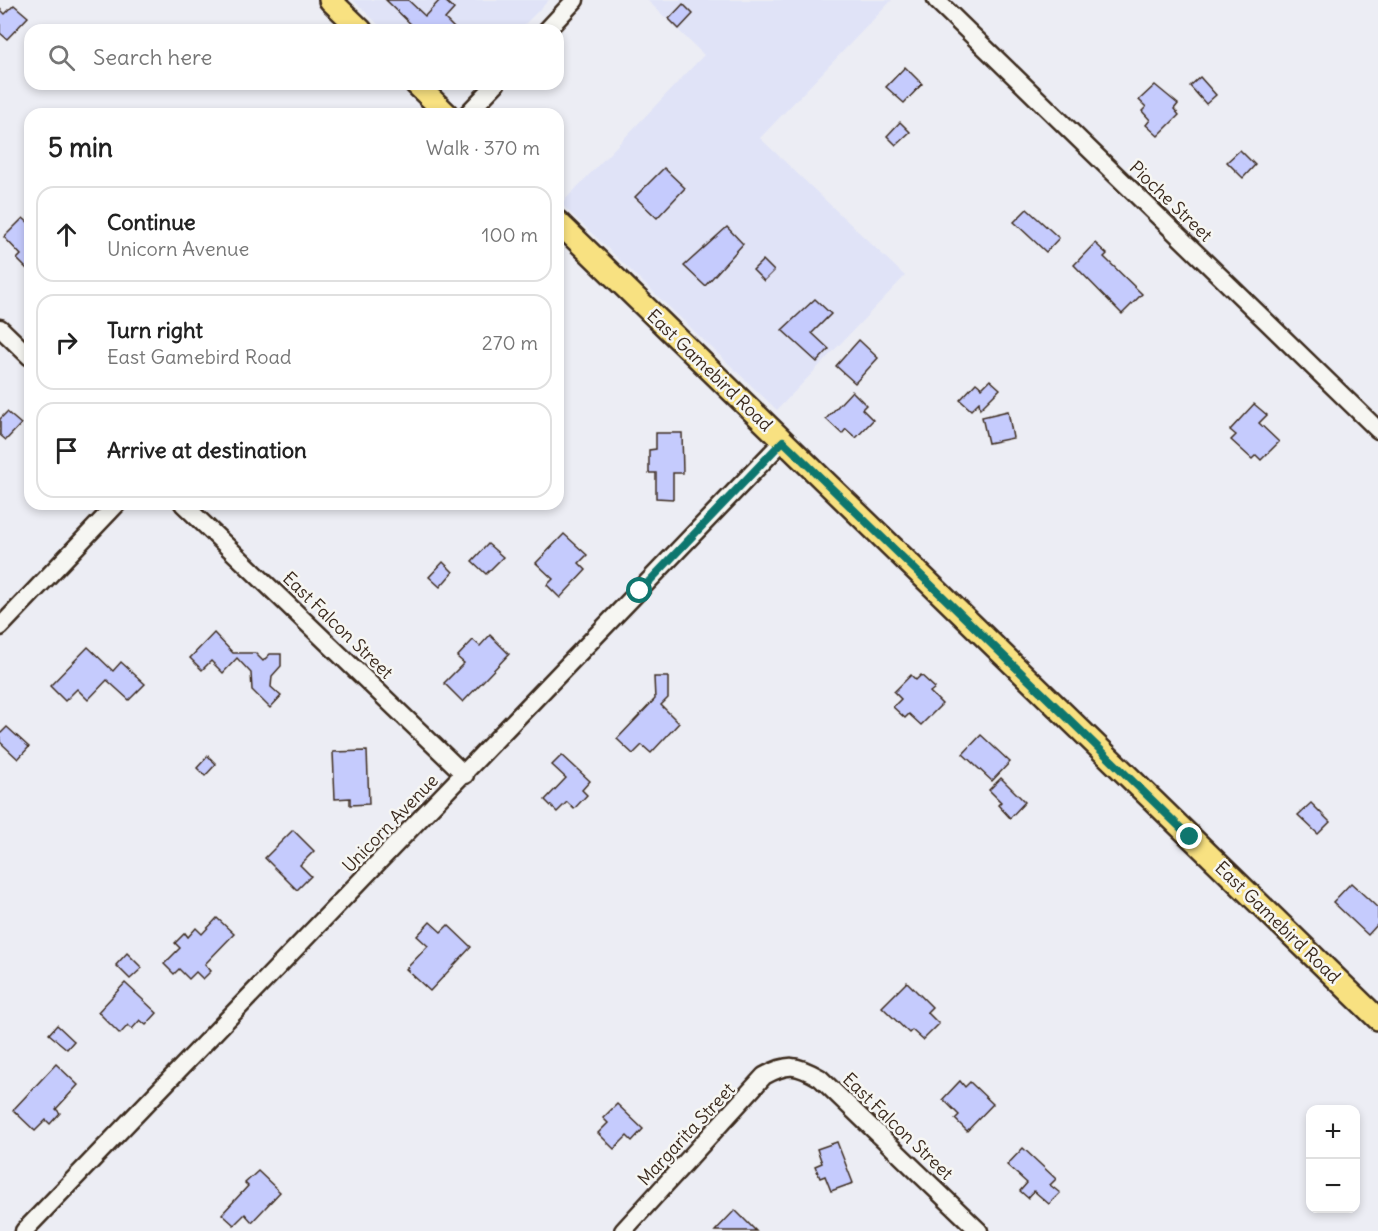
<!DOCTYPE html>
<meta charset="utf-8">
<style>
:root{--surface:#fff;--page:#f6f6f6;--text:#222;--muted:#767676;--line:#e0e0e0}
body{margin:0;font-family:Delius,sans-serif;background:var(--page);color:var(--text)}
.controls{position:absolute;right:18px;bottom:18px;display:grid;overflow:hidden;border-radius:12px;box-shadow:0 3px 9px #0003}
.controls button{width:54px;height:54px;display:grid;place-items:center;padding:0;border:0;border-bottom:2px solid var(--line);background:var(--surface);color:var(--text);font:30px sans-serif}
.stop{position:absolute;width:18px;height:18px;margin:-14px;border:4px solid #0f766e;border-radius:50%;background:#fff}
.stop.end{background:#0f766e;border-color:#fff;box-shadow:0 2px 6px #0008}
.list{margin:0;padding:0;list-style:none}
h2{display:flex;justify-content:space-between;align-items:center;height:78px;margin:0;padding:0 24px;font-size:26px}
h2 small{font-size:20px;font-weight:400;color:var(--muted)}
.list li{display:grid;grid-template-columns:39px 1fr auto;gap:18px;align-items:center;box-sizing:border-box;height:96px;margin:0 12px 12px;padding:0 12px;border:2px solid var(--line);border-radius:18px}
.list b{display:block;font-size:22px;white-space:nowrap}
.list p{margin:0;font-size:20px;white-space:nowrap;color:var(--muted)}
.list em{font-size:20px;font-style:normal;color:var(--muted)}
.icon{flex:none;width:33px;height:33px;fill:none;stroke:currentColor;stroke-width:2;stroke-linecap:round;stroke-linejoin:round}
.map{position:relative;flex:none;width:1378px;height:1231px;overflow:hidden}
.search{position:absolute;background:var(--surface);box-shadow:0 3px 9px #0003;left:24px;top:24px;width:540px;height:66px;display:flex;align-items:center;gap:15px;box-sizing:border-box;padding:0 21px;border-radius:18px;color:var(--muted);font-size:22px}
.panel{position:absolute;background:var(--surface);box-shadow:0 3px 9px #0003;left:24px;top:108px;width:540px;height:402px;border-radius:18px}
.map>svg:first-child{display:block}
</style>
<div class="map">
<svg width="1378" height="1231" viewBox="0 0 1378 1231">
<rect width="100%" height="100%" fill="#ecedf4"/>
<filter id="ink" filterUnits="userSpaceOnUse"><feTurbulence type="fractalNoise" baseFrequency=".0167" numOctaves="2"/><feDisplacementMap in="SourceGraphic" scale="12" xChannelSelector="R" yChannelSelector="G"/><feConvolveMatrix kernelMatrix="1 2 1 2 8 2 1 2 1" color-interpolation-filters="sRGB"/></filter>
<g filter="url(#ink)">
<!-- built -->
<g fill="#e0e3f7">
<polygon points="353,0 549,0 519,30 384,30"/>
<polygon points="647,0 892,0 760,138 905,276 777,410 561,204 704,55"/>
</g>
<!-- building -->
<g fill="#c5cbfd" stroke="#3b2a1e" stroke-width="1.5">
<polygon points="386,0 408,0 425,16 440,0 444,0 454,9 445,19 456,30 417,30"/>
<polygon points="683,4 693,14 679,29 669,19"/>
<polygon points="14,5 28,17 7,39 0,33 0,9 5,14"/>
<polygon points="905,67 922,84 904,103 886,87"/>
<polygon points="1200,77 1216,95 1206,104 1190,86"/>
<polygon points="1155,85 1178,104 1174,109 1179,115 1158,136 1146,125 1150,120 1142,111 1146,107 1139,100"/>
<polygon points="900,122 910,132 896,145 887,136"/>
<polygon points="1240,150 1255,165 1243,178 1227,162"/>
<polygon points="664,168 685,188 657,218 635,197"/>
<polygon points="1027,209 1059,238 1046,252 1014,222"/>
<polygon points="23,218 30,224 30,272 17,259 21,255 4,237"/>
<polygon points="727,227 743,244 705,286 684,266"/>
<polygon points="1095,243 1107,254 1104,257 1142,294 1122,314 1074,265"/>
<polygon points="763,260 774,271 764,281 753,270"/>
<polygon points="815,299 831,314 812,333 829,349 817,362 782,330"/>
<polygon points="859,340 878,358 855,383 836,366"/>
<polygon points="990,380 1000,389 980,409 979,402 971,410 960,400 976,383 982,388"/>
<polygon points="852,391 866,405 862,409 873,420 856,438 846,429 842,434 826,419"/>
<polygon points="1254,404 1267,415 1259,423 1279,442 1261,460 1256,455 1252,459 1231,440 1236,435 1230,430"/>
<polygon points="1008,411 1013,438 988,443 982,417"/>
<polygon points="7,412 21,424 6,440 0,435 0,419"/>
<polygon points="656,433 682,433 683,473 673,473 673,499 656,498 656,473 649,473 649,450 656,449"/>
<polygon points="564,534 587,555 579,563 586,570 560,598 547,585 553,579 536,563"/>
<polygon points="488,544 503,557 486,574 472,561"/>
<polygon points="443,562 453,572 440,587 429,577"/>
<polygon points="214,633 233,653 255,653 263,661 270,654 281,654 281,666 272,676 271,687 281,696 270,708 252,690 251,673 237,658 223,673 211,661 202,670 190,658"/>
<polygon points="490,635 509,654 463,702 444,683 464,663 457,657 473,640 480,646"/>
<polygon points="88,647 113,671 121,662 145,684 129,700 107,680 88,700 77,689 65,701 50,686"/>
<polygon points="911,675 916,680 921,675 935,688 930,692 942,704 921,725 909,714 905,718 893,707 901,699 894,692"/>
<polygon points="654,677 668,677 668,698 661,705 679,723 651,753 642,745 633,754 617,739 655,699"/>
<polygon points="7,727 29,747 18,759 0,742 0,734"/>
<polygon points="981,735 1010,762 992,781 963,754"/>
<polygon points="367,751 369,804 350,805 350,798 335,799 333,752"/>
<polygon points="562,755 590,781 582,790 587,795 574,809 567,802 557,812 545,800 566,778 552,765"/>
<polygon points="208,756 216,764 205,776 197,768"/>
<polygon points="1001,778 1025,802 1010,818 998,805 1001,802 989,790"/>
<polygon points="1311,803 1330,822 1318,834 1298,815"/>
<polygon points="293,830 314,851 300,865 311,876 297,890 265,858"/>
<polygon points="1351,883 1378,908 1378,924 1368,935 1333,902"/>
<polygon points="217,918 234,934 205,964 211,971 203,979 196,972 189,979 179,969 174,974 164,964 180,948 175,943 185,933 188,937 196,928 202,934"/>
<polygon points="430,922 441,932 448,925 471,947 430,991 406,969 428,946 417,936"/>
<polygon points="127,953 142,968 130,979 116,965"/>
<polygon points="907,982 932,1007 927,1012 939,1024 923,1040 912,1030 909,1033 882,1007"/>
<polygon points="125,983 157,1013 146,1025 140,1020 132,1029 128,1025 120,1034 98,1012"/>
<polygon points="57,1025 74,1041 67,1049 49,1034"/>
<polygon points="56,1064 78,1085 56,1109 60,1113 50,1124 46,1120 35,1131 13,1110"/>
<polygon points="960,1081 965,1087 970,1082 993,1104 967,1131 955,1119 959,1115 943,1099"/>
<polygon points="617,1104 643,1129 632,1141 627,1136 614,1149 598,1133 608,1123 603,1118"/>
<polygon points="837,1142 853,1183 831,1191 825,1176 820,1178 815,1166 822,1163 817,1149"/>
<polygon points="1023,1148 1056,1179 1050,1185 1060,1193 1049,1204 1034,1191 1028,1198 1020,1191 1027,1183 1007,1165"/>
<polygon points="258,1171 280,1192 252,1222 245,1214 234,1225 222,1214 248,1186 245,1183"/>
<polygon points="735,1210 756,1231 715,1231"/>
</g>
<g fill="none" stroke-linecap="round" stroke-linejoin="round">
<defs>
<g id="minor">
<polyline points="936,0 1378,430"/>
<polyline points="547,30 575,0"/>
<polyline points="467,114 496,84"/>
<polyline points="0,328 30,357"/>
<polyline points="183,504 465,775"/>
<polyline points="0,627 117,504"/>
<polyline points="24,1231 783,441"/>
<path d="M623,1231L764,1076C788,1063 796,1064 820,1078L979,1231"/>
</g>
<g id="major">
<polyline points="330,0 361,30"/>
<polyline points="416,84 447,114"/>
<polyline points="558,222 1378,1019"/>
</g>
</defs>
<!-- minor casing -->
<use href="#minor" stroke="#3b2a1e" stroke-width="21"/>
<!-- major casing -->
<use href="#major" stroke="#3b2a1e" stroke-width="26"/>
<!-- minor -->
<use href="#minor" stroke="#f6f6f2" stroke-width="16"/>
<!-- major -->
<use href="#major" stroke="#f8e181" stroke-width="21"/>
</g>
</g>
<g fill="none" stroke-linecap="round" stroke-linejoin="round" filter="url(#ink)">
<!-- route -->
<polyline stroke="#0f766e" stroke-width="8" points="640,591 783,441 1190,837"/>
</g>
<g text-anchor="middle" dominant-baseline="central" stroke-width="5" stroke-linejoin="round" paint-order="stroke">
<!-- street labels -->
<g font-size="18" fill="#3b2a1e" stroke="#f6f6f2">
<text transform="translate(1171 201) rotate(44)">Pioche Street</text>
<text transform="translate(710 370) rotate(44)">East Gamebird Road</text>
<text transform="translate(338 625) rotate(44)">East Falcon Street</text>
<text transform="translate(390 823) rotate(-46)">Unicorn Avenue</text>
<text transform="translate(1278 922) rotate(44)">East Gamebird Road</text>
<text transform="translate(898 1126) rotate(44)">East Falcon Street</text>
<text transform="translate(686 1134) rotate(-47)">Margarita Street</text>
</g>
</g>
</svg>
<div class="controls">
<button>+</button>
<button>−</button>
</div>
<div class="stop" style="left:640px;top:591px"></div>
<div class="stop end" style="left:1190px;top:837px"></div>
<div class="search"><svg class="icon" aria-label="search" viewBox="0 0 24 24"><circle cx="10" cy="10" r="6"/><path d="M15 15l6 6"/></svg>Search here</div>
<section class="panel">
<h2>5 min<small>Walk · 370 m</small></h2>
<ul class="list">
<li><svg class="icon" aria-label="ahead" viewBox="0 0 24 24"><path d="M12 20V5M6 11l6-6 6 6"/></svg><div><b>Continue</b><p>Unicorn Avenue</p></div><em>100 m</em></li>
<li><svg class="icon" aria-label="right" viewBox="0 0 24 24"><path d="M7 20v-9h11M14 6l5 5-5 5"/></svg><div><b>Turn right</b><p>East Gamebird Road</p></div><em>270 m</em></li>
<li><svg class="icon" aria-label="arrive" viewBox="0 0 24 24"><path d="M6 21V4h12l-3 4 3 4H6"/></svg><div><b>Arrive at destination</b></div></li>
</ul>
</section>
</div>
